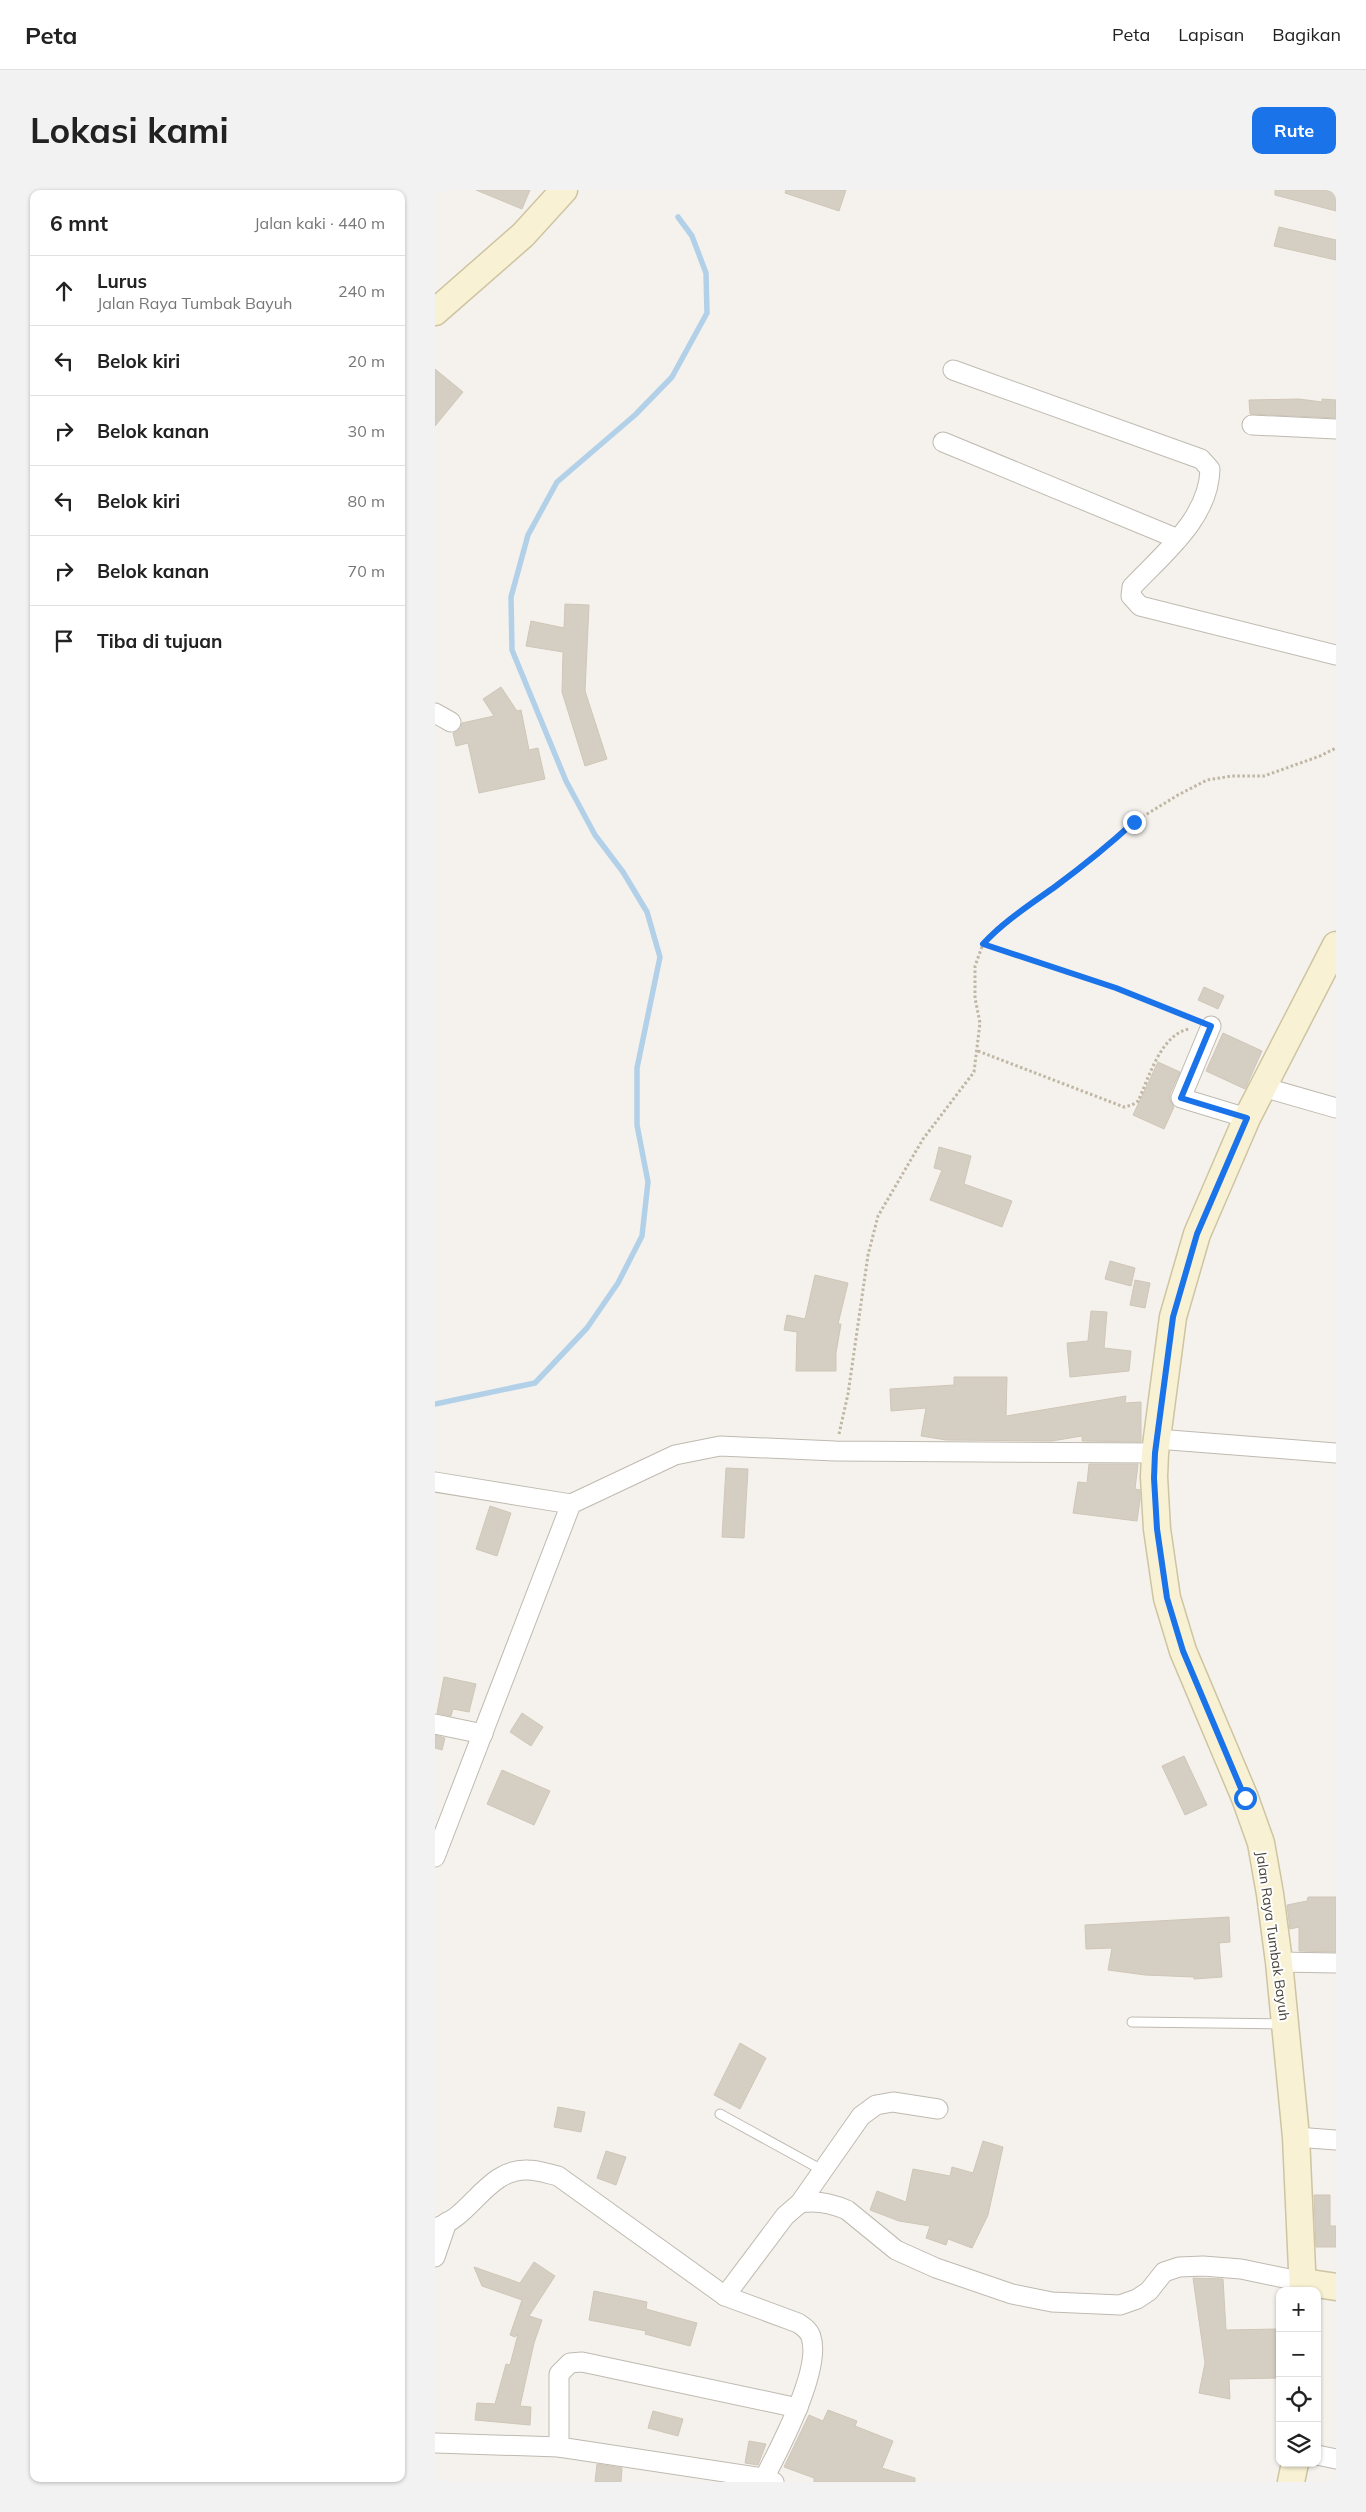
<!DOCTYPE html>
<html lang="id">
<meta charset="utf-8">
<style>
:root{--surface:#fff;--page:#f2f2f2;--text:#222;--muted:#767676;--line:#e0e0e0;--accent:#1a73e8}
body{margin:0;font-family:Mulish,sans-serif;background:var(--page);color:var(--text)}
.controls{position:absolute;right:15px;bottom:15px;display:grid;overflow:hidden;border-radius:10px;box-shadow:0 1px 4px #0004}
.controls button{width:45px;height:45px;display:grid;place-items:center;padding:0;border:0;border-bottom:1px solid var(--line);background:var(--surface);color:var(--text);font:25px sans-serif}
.stop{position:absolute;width:15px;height:15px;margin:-11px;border:4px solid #1a73e8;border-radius:50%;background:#fff}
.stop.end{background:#1a73e8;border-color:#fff;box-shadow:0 1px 5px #0008}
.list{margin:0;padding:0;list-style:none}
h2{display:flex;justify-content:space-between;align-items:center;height:65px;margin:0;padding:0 20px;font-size:21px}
h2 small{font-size:16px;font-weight:400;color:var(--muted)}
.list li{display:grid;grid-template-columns:32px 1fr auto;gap:15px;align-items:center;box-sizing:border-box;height:70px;padding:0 20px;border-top:1px solid var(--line)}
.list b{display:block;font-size:19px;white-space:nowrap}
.list p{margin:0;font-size:16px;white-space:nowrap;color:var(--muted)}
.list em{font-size:16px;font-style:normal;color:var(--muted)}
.icon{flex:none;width:28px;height:28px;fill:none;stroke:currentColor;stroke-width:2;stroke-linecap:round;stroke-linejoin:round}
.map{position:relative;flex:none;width:901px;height:2292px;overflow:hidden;border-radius:10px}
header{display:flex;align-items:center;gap:30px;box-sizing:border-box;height:70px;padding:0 25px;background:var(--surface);border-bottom:1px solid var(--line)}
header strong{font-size:24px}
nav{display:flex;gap:28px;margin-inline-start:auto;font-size:18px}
.intro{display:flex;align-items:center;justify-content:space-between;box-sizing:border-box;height:120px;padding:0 30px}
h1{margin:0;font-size:35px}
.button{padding:12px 22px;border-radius:10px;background:var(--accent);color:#fff;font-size:18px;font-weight:700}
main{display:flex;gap:30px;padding:0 30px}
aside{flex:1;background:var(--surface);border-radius:10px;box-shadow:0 1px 4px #0004}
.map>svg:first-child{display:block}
</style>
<header>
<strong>Peta</strong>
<nav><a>Peta</a><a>Lapisan</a><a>Bagikan</a></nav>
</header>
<div class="intro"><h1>Lokasi kami</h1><a class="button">Rute</a></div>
<main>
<aside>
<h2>6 mnt<small>Jalan kaki · 440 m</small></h2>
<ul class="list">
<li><svg class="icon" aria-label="ahead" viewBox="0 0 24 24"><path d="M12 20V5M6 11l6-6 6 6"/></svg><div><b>Lurus</b><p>Jalan Raya Tumbak Bayuh</p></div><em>240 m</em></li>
<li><svg class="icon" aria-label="left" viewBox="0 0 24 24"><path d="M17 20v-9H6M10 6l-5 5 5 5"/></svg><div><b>Belok kiri</b></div><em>20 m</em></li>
<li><svg class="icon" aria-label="right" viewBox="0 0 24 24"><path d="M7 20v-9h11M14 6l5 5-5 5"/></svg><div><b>Belok kanan</b></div><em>30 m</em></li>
<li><svg class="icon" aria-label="left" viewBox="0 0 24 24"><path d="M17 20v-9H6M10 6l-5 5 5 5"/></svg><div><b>Belok kiri</b></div><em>80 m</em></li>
<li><svg class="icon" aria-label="right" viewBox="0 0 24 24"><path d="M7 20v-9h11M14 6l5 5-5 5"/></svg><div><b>Belok kanan</b></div><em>70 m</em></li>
<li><svg class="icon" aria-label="arrive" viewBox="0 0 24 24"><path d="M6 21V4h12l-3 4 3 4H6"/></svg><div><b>Tiba di tujuan</b></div></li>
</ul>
</aside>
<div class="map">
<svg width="901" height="2292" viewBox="0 0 901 2292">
<rect width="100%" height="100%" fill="#f5f2ed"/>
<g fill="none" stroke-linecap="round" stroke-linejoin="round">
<!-- stream -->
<polyline stroke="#b2d1e9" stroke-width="5.5" points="0,1214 100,1193 152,1138 183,1093 207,1046 213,992 202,935 202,878 225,767 212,722 188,682 160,645 131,591 77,460 76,407 93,345 122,292 200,225 237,187 272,123 271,83 257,46 243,27"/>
</g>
<!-- building -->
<g fill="#d5cfc3" stroke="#cfc6b7">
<polygon points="41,0 95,0 87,19"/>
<polygon points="351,0 411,0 404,21 350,3"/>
<polygon points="840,0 890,0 901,3 901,21 840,5"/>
<polygon points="844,37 901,50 901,70 839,56"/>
<polygon points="0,179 28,202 0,236"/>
<polygon points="864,209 887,212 887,209 901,210 901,228 815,224 814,210"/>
<polygon points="130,414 154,415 150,501 172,569 150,576 127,502 128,462 91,456 96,431 129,438"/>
<polygon points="66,497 82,521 86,520 94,560 103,558 110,589 44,603 33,553 21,556 18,543 26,538 27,533 59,526 48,509"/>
<polygon points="769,797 789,806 783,819 763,810"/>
<polygon points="788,843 827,861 810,899 771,881"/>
<polygon points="723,872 745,882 735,904 735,910 739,917 729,939 698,925"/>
<polygon points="504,957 536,966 529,994 577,1011 567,1037 495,1010 507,980 499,978"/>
<polygon points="675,1071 700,1078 696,1096 670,1089"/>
<polygon points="380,1085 413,1093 403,1134 406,1134 401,1163 401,1181 361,1181 362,1142 349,1140 352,1125 370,1129"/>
<polygon points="700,1090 715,1093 710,1118 695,1115"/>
<polygon points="656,1121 672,1122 669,1158 696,1161 694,1181 635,1187 632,1153 653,1151"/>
<polygon points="519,1187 572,1187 571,1226 691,1206 690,1213 706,1212 706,1252 647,1251 647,1246 617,1251 511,1250 486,1246 491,1218 456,1221 455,1199 519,1195"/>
<polygon points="654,1274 703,1274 700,1299 705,1300 705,1310 702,1331 638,1323 643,1292 652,1293"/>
<polygon points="291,1278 313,1279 309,1348 287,1347"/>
<polygon points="55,1316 76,1323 62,1366 41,1359"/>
<polygon points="9,1487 41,1494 34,1522 18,1519 16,1526 2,1523"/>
<polygon points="87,1523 108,1537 96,1556 75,1542"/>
<polygon points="0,1545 10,1548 7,1560 0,1558"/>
<polygon points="749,1566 772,1615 750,1625 727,1576"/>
<polygon points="67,1580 115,1601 99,1635 52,1614"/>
<polygon points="873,1707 901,1707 901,1762 864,1761 864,1737 855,1739 852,1715 872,1711"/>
<polygon points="794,1727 795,1752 784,1753 787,1787 759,1789 759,1787 710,1785 673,1780 677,1758 651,1759 650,1735"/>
<polygon points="305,1853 331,1868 305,1919 279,1905"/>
<polygon points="123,1917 150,1922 146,1942 119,1937"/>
<polygon points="548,1951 568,1957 553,2025 537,2058 513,2049 511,2055 491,2048 495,2036 464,2031 435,2020 442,2001 471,2012 478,1979 515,1986 517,1977 538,1983"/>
<polygon points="171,1961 191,1967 181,1995 162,1988"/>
<polygon points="879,2005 895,2005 895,2036 901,2036 901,2057 881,2057"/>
<polygon points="99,2072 120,2086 94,2126 107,2130 99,2153 85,2216 96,2217 95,2235 40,2230 42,2213 60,2214 71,2174 75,2175 83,2144 80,2147 75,2145 87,2110 47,2096 39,2077 85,2093"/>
<polygon points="758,2088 788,2089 791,2140 843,2139 844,2188 794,2189 795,2209 764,2203 770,2173"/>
<polygon points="159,2101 212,2112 211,2119 262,2133 255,2156 210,2144 211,2141 154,2130"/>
<polygon points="393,2220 422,2231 420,2236 458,2251 447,2278 480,2288 480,2292 379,2292 379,2288 349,2277 374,2225 388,2231"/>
<polygon points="218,2221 248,2229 243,2246 213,2238"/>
<polygon points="314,2251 331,2254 323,2275 310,2273"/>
<polygon points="162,2274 187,2278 186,2292 160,2292"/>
</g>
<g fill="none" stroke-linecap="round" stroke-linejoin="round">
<defs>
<g id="lane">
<polyline points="697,1832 847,1834"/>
<polyline points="285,1924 387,1980"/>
</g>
<g id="street">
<path d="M518,180L766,269L775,279C774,328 729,363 697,397L696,406L705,416L901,465"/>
<polyline points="817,235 901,239"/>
<polyline points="508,252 743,349"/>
<polyline points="0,523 16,532"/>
<polyline points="776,836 746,908 812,928"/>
<polyline points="828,897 901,918"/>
<polyline points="722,1249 901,1263"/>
<polyline points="0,1292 136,1314"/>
<polyline points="0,1534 48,1544"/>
<polyline points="0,1667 136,1314 240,1265 285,1256 400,1261 720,1263"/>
<polyline points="844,1772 901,1773"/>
<polyline points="861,1947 901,1950"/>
<path d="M365,2013C381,2010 396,2013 412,2020L461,2060L501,2078L577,2104L617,2112L685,2115L702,2109L714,2101L729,2082L744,2077L768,2076L806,2079L868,2092"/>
<path d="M0,2038C36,2028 52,1978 93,1980C103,1980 114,1984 123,1986L290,2106L363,2133C369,2137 374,2140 376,2147C387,2179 343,2262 327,2292"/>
<polyline points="0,2067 12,2032"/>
<polyline points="290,2106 350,2026 365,2013 426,1926 441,1915 458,1912 503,1919"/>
<polyline points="0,2253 124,2257 329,2288 339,2292"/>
<polyline points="124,2257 124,2184 135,2173 147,2172 363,2218"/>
<polyline points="882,2265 901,2269"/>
</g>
<g id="secondary">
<polyline points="0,122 88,45 129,0"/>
<polyline points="868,2092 901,2097"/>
<polyline points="868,2101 861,1947 844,1772 835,1704 826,1653 810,1608 748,1461 732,1408 722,1339 719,1287 720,1263 738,1127 762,1044 812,928 901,755"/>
<polyline points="856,2292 860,2273"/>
</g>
</defs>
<!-- lane casing -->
<use href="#lane" stroke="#bfbab0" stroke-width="11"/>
<!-- street casing -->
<use href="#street" stroke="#bfbab0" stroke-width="21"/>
<!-- secondary casing -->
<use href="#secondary" stroke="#cec4a2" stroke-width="29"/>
<!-- path -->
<g stroke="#bfb6a3" stroke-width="3" stroke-dasharray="2.5 2.5" stroke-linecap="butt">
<polyline points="548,754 681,798 759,830"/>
<path d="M543,861L689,917L697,915L703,911C714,888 726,843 755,839"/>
<polyline points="404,1244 413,1204 433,1065 443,1026 488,949 539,882 545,833 540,808 540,776 548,754 562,738 637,684 677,653 699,632 743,605 772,590 797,586 829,586 885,566 901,558"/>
</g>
<!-- lane -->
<use href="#lane" stroke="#fff" stroke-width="9"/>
<!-- street -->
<use href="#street" stroke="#fff" stroke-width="19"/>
<!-- secondary -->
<use href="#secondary" stroke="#f9f1d3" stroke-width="26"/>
</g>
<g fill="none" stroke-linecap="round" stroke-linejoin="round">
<!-- route -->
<path stroke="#1a73e8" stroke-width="6" d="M699,632C674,655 648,676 621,696C596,714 569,731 548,754L681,798L776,836L746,908L812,928L762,1044L738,1127L720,1263L719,1288L722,1339L732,1408L748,1461L810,1608"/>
</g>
<g text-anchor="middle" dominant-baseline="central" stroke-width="4" stroke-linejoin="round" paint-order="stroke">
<!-- street labels -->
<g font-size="14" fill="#48443b" stroke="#fff">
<text transform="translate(838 1746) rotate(82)">Jalan Raya Tumbak Bayuh</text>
</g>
</g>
</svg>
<div class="controls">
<button>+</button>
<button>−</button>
<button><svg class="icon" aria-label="locate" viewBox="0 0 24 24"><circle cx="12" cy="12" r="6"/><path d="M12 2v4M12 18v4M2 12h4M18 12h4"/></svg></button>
<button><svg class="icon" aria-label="layers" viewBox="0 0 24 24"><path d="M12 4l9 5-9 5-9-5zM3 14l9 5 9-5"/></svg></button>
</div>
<div class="stop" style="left:810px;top:1608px"></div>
<div class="stop end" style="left:699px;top:632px"></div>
</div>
</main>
